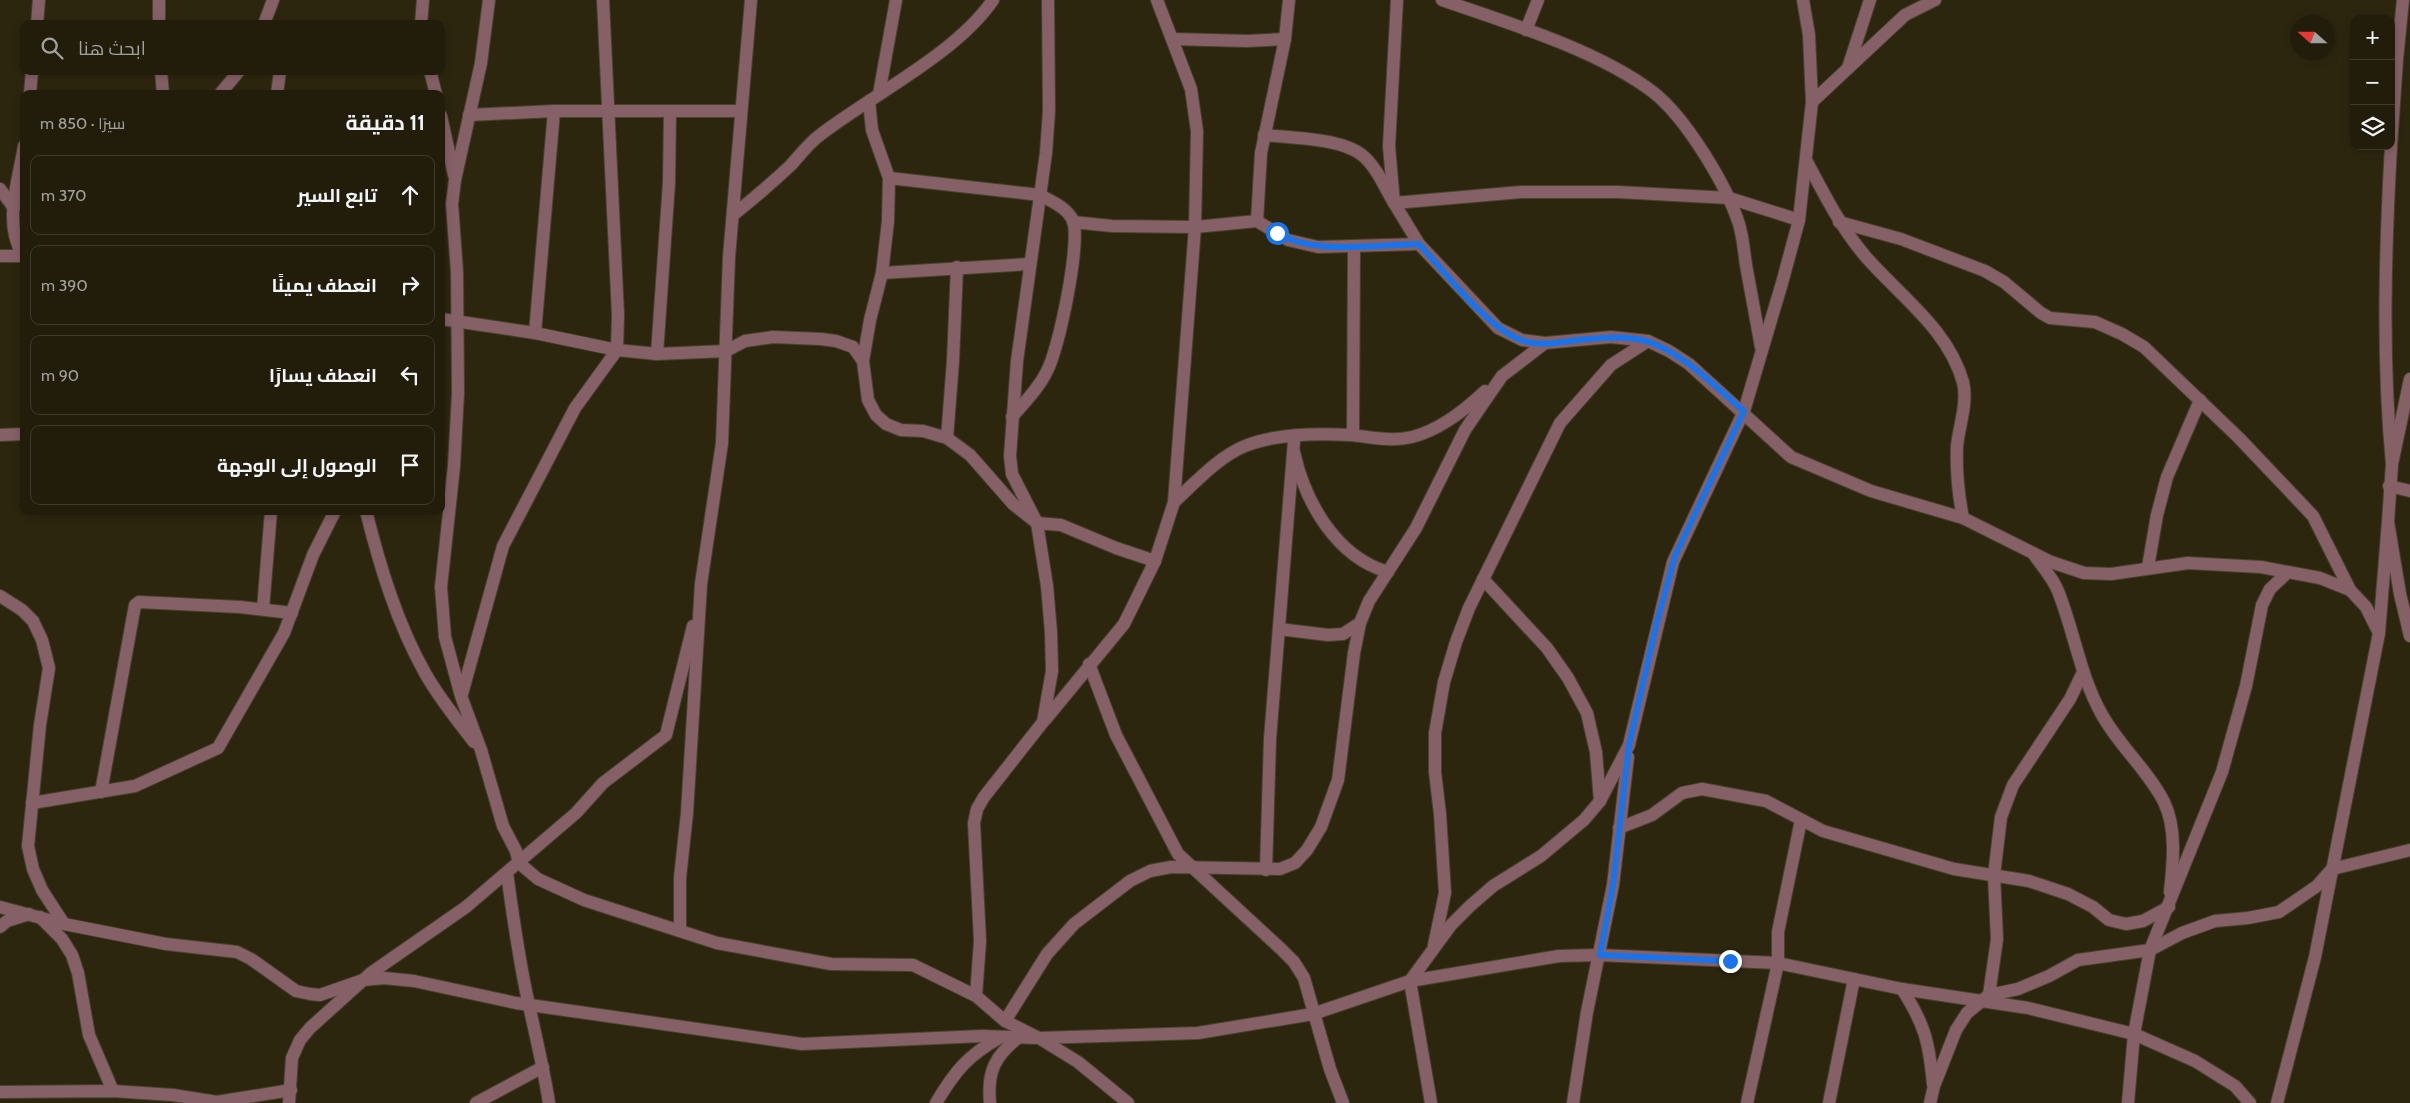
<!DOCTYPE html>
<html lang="ar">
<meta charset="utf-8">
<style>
:root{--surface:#221c0b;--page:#2a2514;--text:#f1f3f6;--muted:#a2a19d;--line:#3f3a2c}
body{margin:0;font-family:Cabin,Cairo,sans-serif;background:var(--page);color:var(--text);direction:rtl}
.controls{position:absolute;right:15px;top:15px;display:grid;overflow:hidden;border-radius:10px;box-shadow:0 2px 8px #0003}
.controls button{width:45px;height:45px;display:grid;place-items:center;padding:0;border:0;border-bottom:1px solid var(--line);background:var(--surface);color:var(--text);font:25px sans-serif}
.compass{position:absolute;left:2290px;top:15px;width:45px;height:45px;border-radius:50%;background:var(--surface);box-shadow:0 2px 8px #0003;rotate:291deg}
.stop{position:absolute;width:15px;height:15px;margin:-11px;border:4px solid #1a73e8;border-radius:50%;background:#fff}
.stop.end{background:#1a73e8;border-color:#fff;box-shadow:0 1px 5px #0008}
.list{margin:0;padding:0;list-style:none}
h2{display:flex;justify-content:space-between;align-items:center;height:65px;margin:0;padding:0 20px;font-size:21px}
h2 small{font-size:16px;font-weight:400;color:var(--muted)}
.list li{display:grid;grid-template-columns:32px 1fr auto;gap:15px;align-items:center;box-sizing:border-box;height:80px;margin:0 10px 10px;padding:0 10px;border:1px solid var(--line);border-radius:10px}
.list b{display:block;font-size:19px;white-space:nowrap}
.list em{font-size:16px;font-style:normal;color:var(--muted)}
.icon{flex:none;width:28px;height:28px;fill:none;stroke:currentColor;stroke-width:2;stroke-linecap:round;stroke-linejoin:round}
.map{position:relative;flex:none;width:2410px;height:1103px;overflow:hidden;direction:ltr}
.search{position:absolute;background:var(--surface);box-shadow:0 2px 8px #0003;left:20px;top:20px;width:425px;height:55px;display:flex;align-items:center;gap:12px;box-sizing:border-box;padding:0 18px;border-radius:10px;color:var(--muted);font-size:19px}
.panel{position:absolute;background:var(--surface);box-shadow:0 2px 8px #0003;left:20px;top:90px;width:425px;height:425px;border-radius:10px;direction:rtl}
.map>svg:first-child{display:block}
</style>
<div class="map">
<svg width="2410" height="1103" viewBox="0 0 2410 1103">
<rect width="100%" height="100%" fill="#2d260f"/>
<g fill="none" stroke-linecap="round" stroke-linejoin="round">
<defs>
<g id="minor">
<polyline points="159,0 159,24"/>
<polyline points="489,0 481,63 455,180 452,204 457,272 458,393 454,466 441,587 445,637 461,696 481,750 503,826 516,851 519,863 538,879 584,900 717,943 831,964 913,965 976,996 1005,1021 1039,1038 1198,1033 1313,1014 1410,981 1559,956 1599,955 1778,963 1902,989 2028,1008 2134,1034 2195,1061 2235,1086 2250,1103"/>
<polyline points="1397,0 1389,146 1394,203 1419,244 1498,328 1522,340 1545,343 1611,337 1648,341 1669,351 1689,364 1791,457 1871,491 1963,518 2051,562 2084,573 2111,574 2188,563 2261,567 2320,578 2350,590 2366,607 2379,633"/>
<path d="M1442,0C1508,23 1598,50 1653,92C1686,118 1726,184 1739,224C1743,237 1744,252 1746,265C1751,292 1756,320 1761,347"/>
<polyline points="37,24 39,0"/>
<polyline points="264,24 273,0"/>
<polyline points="421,24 423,0"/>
<polyline points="1526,30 1538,0"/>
<polyline points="1172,39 1247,41 1285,39"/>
<polyline points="1848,68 1870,0"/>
<polyline points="161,71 163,94"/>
<polyline points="430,71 436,94"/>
<polyline points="30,94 32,71"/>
<polyline points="220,94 239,71"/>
<polyline points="277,94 280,71"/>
<polyline points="879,94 896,0"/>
<polyline points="869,101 872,130 889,178 888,221 882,273 870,320 863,361 868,400 876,415 886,424 901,430 923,431 947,438 970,455 1013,504 1037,523 1061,525 1116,548 1155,561"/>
<polyline points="1812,102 1905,15 1935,0"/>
<polyline points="469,115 554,111 741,111"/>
<polyline points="441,116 454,175"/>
<path d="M1264,135C1291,138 1340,138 1362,155C1376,166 1385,188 1394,203L1521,192H1618L1729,198L1799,220"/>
<path d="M2391,146C2385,252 2382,359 2392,464"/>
<polyline points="2391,146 2397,59 2403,0"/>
<path d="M1806,160C1824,194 1841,228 1866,257C1901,297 1948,329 1963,382C1968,403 1959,426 1957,446C1956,471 1958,493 1963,518"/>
<path d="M889,178L1040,195C1051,201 1068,208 1073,221C1081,242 1059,349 1047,371C1039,388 1024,403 1012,417"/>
<polyline points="0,189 14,208"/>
<path d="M733,215C753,199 772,183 791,165C800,155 809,143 820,135C872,95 956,54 993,0"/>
<polyline points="1257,221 1261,153 1285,39 1289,0"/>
<polyline points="1073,222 1112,226 1195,227 1257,221 1288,240 1318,247 1419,244"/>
<polyline points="1839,222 1901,239 1985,271 2004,282 2041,313 2050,318 2095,322 2122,334 2144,347 2239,438 2313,516 2350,590"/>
<polyline points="0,256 24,256"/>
<path d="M24,256C2,226 19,179 24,146"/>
<polyline points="882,273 1030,264"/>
<polyline points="441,319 535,333 617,350 657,354 726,351 745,341 773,337 821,339 836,341 853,347 863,361"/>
<polyline points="535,333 554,111"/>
<polyline points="657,354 669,183 670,112"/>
<polyline points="2410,379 2392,464 2388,522 2400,594 2410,636"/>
<polyline points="0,435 24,434"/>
<polyline points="1353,435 1354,246"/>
<polyline points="947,438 953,361 957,267"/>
<path d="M1294,452C1305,502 1336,557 1388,572"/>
<polyline points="2389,486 2410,491"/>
<path d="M1174,502C1195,483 1218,457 1245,446C1277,433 1317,433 1351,435C1371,437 1391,442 1412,437C1440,430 1464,411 1485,391"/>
<path d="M366,511C380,567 397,623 425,673C439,698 457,720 474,742"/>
<path d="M2033,553C2041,565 2053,578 2058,591C2074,631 2080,675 2101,713C2118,745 2148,770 2164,802C2177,828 2173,865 2170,892"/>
<polyline points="2148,567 2157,515 2167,477 2200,400"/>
<polyline points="1483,579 1547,648 1568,678 1587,713 1596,752 1600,801"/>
<polyline points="0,596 22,610 33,621 42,640 49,668 40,725 28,846 33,869 42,890 64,924"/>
<polyline points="263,609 271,511"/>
<polyline points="1279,629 1328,635 1343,634 1360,623"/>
<polyline points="1089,664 1116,735 1178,854 1281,949 1294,962 1304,978 1330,1069 1343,1103"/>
<polyline points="462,694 503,546 575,408 617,350 618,315 603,0"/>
<polyline points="1045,720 1124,624 1155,561 1174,502 1195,227 1197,131 1191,89 1157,0"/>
<polyline points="101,792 135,605 139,602 240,607 292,613"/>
<polyline points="32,803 135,786 218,748 284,633 313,555 335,511"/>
<polyline points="1619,828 1652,815 1682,793 1702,789 1766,801 1823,831 1954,869 2029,881 2068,894 2093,907 2109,920 2126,924 2143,921 2169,907"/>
<polyline points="1266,870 1270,739 1294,441"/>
<path d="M507,873C513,917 519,962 529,1005C536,1038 544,1070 549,1103"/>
<polyline points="0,907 64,924 166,944 237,952 251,959 296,991 310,994 320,995 363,980 384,978 414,981 516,1003 802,1044 982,1036 1039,1038 1078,1062 1128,1103"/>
<polyline points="40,917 62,939 72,955 78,973 89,1035 113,1091"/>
<polyline points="0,927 7,921 29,914"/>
<polyline points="680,931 680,878 687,813 701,584 722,443 729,257 751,0"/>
<polyline points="1434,945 1445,893 1440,814 1435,772 1435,733 1444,682 1456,642 1469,608 1560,423 1611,365 1648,341"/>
<path d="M1902,989C1925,1025 1929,1042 1933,1084"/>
<polyline points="1989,995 1997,939 1994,875 2001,817 2013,785 2070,699 2083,672"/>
<polyline points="976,996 980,941 974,823 977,809 984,797 1043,722 1052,671 1051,632 1047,586 1037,523 1012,474 1010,456 1017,361 1046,153 1049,111 1048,0"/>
<polyline points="1005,1021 1047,954 1074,924 1130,881 1150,871 1171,867 1280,869 1295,863 1307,850 1321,827 1338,780 1354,653 1360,623 1369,601 1416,528 1465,430 1482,405 1502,376 1545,343"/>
<polyline points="0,1092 113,1091 173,1095 217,1102 291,1090"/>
<polyline points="289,1103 292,1058 300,1040 310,1028 371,973 466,907 576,813 603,783 666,735 693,626"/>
<polyline points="476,1103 543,1067"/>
<path d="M936,1103C955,1071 968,1055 1001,1037"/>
<path d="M990,1103C987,1071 995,1056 1019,1037"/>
<polyline points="1431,1103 1410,981 1451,925 1470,906 1493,886 1541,856 1584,820 1600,801 1629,745 1673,562 1744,411 1782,283 1799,220 1812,102 1809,35 1803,0"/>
<polyline points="1573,1103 1587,1012 1613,885 1628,757"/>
<polyline points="1747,1103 1778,963 1778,932 1801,820"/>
<polyline points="1829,1103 1854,979"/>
<polyline points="1930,1103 1934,1086 1956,1030 1967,1013 1989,995 2018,989 2049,976 2078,960 2150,950 2182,933 2215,921 2248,918 2279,912 2317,886 2332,869 2410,850"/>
<polyline points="2128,1103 2134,1034 2150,950 2222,772 2246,686 2262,605 2270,589 2288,572"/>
<polyline points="2277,1103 2315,957 2379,633 2388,522"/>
</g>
</defs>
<!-- minor casing -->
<use href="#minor" stroke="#49422d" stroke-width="14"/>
<!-- minor -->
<use href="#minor" stroke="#856167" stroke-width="12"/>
</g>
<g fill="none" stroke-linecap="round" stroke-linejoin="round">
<!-- route -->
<path stroke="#1a73e8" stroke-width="6" d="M1277,233C1313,255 1377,245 1419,244C1445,272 1486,327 1521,340C1542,348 1567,340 1589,339C1608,337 1631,336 1649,342C1686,355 1715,387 1744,411L1675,556L1656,626L1629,745L1613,885L1600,955L1730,961"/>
</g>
</svg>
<div class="controls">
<button>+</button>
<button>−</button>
<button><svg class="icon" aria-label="layers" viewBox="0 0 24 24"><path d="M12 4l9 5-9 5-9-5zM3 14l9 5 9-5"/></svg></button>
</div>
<svg class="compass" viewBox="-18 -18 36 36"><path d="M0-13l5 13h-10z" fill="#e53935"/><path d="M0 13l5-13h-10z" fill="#a2a19d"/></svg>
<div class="stop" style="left:1277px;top:233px"></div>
<div class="stop end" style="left:1730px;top:961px"></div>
<div class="search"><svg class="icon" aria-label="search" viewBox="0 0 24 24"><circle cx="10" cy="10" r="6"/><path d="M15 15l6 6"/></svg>ابحث هنا</div>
<section class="panel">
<h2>11 دقيقة<small>سيرًا · 850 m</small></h2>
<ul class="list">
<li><svg class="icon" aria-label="ahead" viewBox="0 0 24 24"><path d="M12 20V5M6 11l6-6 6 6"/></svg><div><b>تابع السير</b></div><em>370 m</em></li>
<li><svg class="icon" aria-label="right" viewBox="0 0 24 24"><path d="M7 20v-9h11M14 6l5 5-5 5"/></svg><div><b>انعطف يمينًا</b></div><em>390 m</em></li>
<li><svg class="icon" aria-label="left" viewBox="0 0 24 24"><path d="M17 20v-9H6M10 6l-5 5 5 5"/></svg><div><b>انعطف يسارًا</b></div><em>90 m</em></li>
<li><svg class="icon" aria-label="arrive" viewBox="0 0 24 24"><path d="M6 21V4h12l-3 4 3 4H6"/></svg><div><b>الوصول إلى الوجهة</b></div></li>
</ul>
</section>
</div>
